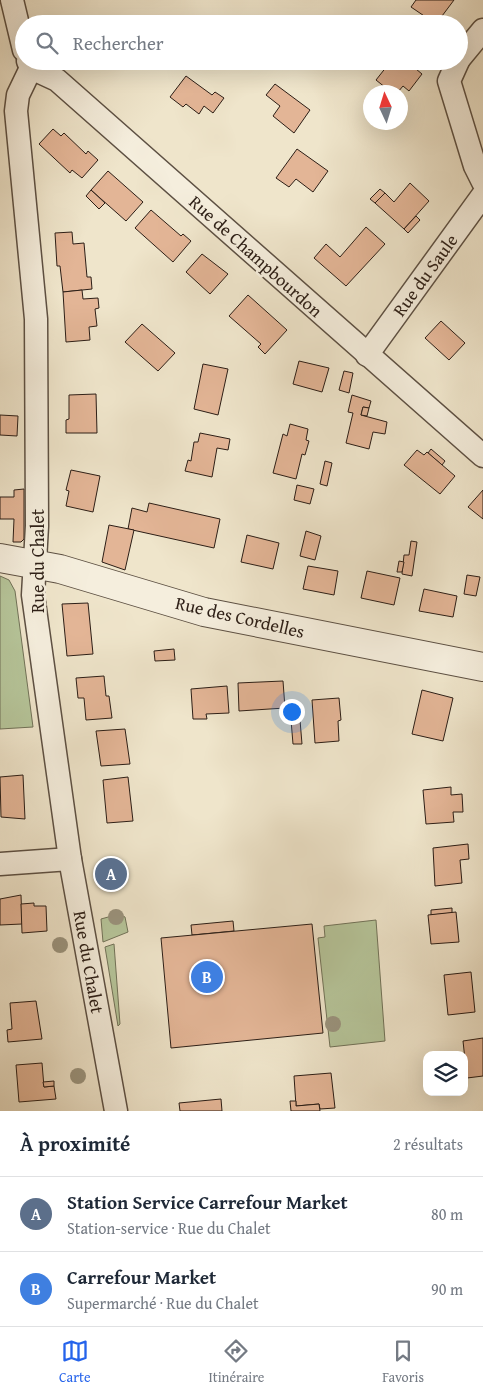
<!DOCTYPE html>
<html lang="fr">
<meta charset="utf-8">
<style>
:root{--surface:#fff;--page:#f2f2f3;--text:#1f2937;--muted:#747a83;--line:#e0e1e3;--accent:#2563eb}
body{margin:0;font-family:"Gentium Book Plus",serif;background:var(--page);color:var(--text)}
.controls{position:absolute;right:15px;bottom:15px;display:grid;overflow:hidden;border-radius:10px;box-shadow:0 5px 20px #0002}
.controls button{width:45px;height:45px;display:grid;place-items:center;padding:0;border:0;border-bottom:1px solid var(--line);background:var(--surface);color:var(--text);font:25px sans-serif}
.compass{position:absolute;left:363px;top:85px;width:45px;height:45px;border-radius:50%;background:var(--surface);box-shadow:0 5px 20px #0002;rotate:356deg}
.you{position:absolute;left:291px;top:711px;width:18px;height:18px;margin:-12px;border:4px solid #fff;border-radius:50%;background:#1a73e8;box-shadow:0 0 0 8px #1a73e833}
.badge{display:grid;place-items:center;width:32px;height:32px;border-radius:50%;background:var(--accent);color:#fff;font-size:16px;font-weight:700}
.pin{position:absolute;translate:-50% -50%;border:2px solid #fff;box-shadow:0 1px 5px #0006}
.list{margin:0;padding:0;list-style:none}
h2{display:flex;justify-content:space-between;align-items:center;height:65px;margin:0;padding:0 20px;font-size:21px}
h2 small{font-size:16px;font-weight:400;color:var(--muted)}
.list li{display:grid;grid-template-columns:32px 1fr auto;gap:15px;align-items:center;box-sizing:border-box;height:75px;padding:0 20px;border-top:1px solid var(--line)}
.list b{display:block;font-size:19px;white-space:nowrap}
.list p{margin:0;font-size:16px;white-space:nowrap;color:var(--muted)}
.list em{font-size:16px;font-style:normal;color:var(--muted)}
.icon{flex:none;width:28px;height:28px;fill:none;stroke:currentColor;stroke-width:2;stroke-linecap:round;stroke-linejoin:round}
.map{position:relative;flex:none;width:483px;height:1111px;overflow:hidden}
.search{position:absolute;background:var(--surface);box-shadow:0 5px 20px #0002;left:15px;right:15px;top:15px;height:55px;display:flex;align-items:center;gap:12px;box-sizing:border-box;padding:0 18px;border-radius:28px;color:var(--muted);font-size:19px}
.sheet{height:215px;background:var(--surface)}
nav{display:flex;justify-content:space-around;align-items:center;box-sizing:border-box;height:70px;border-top:1px solid var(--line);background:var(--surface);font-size:14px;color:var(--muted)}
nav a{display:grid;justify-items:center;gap:2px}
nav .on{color:var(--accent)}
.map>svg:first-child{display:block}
</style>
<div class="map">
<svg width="483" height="1111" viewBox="0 0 483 1111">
<rect width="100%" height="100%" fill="#efe5cb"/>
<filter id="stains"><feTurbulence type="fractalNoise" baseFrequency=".004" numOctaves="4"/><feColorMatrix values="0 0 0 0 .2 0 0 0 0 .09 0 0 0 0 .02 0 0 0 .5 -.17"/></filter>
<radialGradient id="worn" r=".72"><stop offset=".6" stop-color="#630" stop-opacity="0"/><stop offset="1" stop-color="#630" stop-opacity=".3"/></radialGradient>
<!-- green -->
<g fill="#b6c59a" stroke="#717258">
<polygon points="0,576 9,580 15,591 33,727 0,729"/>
<polygon points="119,914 125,917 128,932 103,942 101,919"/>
<polygon points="376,920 385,1041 330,1047 318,938 325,937 324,926"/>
<polygon points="114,944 120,1024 118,1026 105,947"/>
</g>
<!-- building -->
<g fill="#e3b596" stroke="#2c1e16">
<polygon points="416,0 454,0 436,24 411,7"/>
<polygon points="391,61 413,61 418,66 416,69 422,74 409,91 403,86 398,92 391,92 376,80"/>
<polygon points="186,76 212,95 215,92 224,98 213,113 204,106 199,114 186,104 183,107 170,97"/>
<polygon points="275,84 310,110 294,133 273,116 280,106 266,95"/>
<polygon points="53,129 61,136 64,133 86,154 88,151 98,160 82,178 72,170 70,173 39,144"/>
<polygon points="297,149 328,171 313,192 296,179 289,187 276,178"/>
<polygon points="108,171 143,202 126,221 91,190"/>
<polygon points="410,183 429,201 404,229 375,203 385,193 394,202"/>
<polygon points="380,189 385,193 375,203 370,199"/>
<polygon points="91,190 105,203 99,209 86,196"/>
<polygon points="151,210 181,236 183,234 191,241 173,262 135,228"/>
<polygon points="416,216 420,220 408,233 404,229"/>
<polygon points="366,227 385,244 346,286 314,258 326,244 340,257"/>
<polygon points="72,232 73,244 84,243 87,277 91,277 92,289 63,292 60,266 57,266 55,233"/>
<polygon points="202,254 228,274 210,294 186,272"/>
<polygon points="82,290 83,299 98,298 99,308 95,309 97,326 89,327 90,340 66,342 63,292"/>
<polygon points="248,295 287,330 265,354 258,347 261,344 229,316"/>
<polygon points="441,321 465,343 449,360 425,338"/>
<polygon points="142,324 175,353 158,371 125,342"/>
<polygon points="299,361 329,368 322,392 293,384"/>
<polygon points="203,364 228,369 218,415 194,409"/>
<polygon points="344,371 353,373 349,393 339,390"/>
<polygon points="96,394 97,433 66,433 66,420 69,419 69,395"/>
<polygon points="352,395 371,401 369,408 363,407 361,415 387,422 385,434 373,432 369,449 346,443 353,413 348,412"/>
<polygon points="363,407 369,408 367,416 361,415"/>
<polygon points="0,415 18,416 17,436 0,435"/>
<polygon points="290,424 308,429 306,440 309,441 305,455 302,454 296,479 273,473 283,434 287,436"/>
<polygon points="200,433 230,439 228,450 217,448 212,477 185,471 188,460 191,461 194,442 198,442"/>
<polygon points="431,449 445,461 442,465 428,453"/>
<polygon points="417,450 424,455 427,452 455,476 440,494 404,465"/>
<polygon points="325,461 332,463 327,486 320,484"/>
<polygon points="71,470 100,476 93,512 66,506 69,491 66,490"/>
<polygon points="297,485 314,489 310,504 294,500"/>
<polygon points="24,489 24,539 21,542 13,542 14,519 0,519 0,497 14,497 14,490"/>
<polygon points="483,490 483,519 468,507"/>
<polygon points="149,503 220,519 214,548 128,529 132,508 147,512"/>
<polygon points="109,525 134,530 125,570 102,562"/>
<polygon points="306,531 321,536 315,560 300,556"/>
<polygon points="247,535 279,543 273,569 241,562"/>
<polygon points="411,541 417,542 412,576 402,574 404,555 409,555"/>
<polygon points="399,561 404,562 402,572 397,572"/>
<polygon points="308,566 338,571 334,595 303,589"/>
<polygon points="367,571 400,578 394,605 361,598"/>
<polygon points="467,575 480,577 476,596 464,594"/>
<polygon points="424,589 457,596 453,617 419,611"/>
<polygon points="88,603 93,654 67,656 62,604"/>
<polygon points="174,649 175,660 155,661 154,651"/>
<polygon points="104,676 106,696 109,696 112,718 86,720 84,698 78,698 76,678"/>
<polygon points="283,681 285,708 239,711 238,683"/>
<polygon points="227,686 229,713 206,714 207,719 193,719 191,689"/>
<polygon points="422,690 453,698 443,741 412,734"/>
<polygon points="339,698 341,720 338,721 339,741 315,743 312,700"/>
<polygon points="291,720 300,720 302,744 293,744"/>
<polygon points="125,729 130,764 101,766 96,731"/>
<polygon points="23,775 25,819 1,817 0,777"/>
<polygon points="128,777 133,821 107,823 103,780"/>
<polygon points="451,787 451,795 462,794 463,812 453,812 454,822 426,824 423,790"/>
<polygon points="468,844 469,859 460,860 462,883 435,886 433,848"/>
<polygon points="120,863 123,881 102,884 100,866"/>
<polygon points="21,895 22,924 0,925 0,899"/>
<polygon points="34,903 34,906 46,906 47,931 22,933 21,904"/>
<polygon points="452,908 452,913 431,915 431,910"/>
<polygon points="456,912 459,942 431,944 428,915"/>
<polygon points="233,921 234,931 192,935 191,925"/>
<polygon points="312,924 323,1033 171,1048 161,938"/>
<polygon points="471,972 475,1012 448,1015 444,975"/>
<polygon points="36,1001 42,1039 8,1042 7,1030 12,1029 10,1003"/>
<polygon points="483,1038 483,1076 467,1078 463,1041"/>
<polygon points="42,1063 44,1087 54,1086 56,1099 19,1102 16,1065"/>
<polygon points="331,1073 335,1108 320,1109 319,1104 296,1106 294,1076"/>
<polygon points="54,1081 54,1086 44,1087 43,1082"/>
<polygon points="221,1099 222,1111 180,1111 179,1103"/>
<polygon points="290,1101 296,1101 296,1106 319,1104 320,1111 291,1111"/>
</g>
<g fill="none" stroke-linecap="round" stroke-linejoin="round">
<defs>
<g id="minor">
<polyline points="12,0 24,50"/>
<polyline points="459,59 483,30"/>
<polyline points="28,61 31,68 57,80 483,456"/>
<polyline points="458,61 449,81 475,166 483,182"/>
<polyline points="31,68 18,95 16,111 36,319 37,526 33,595 70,859 116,1111"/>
<polyline points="367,355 483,195"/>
<polyline points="0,864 70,859"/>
</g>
<polyline id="tertiary" points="0,558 60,569 204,612 483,667"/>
</defs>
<!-- minor casing -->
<use href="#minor" stroke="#5d5043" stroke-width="25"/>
<!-- tertiary casing -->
<use href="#tertiary" stroke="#5d5043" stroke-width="30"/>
<!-- minor -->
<use href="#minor" stroke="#f5eedd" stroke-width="22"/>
<!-- tertiary -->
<use href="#tertiary" stroke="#f5eedd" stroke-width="28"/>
</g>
<!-- trees -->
<g fill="#9a937d">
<circle cx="116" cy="917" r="8"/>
<circle cx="60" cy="945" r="8"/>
<circle cx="333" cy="1024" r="8"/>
<circle cx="78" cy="1076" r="8"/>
</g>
<g text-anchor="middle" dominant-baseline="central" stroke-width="5" stroke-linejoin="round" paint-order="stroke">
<!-- street labels -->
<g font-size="18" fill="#2c1e16" stroke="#f5eedd">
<text transform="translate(256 256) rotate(42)">Rue de Champbourdon</text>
<text transform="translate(425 275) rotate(-54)">Rue du Saule</text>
<text transform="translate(37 561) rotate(-90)">Rue du Chalet</text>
<text transform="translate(240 617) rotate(13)">Rue des Cordelles</text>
<text transform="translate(89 962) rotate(80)">Rue du Chalet</text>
</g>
</g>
<rect width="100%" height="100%" filter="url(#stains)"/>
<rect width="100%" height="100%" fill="url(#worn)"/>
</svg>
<div class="controls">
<button><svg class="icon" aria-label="layers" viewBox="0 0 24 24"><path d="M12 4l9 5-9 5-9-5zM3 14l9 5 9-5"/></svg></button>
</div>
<svg class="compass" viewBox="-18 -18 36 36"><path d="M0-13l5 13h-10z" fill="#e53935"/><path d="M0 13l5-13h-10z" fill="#747a83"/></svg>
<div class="you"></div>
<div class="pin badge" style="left:111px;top:874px;background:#5c6f8a">A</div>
<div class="pin badge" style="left:207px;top:977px;background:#3f7fe0">B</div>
<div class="search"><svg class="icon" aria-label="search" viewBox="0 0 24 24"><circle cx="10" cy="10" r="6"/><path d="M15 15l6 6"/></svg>Rechercher</div>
</div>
<section class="sheet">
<h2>À proximité<small>2 résultats</small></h2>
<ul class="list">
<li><span class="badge" style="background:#5c6f8a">A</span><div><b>Station Service Carrefour Market</b><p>Station-service · Rue du Chalet</p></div><em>80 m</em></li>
<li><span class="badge" style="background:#3f7fe0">B</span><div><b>Carrefour Market</b><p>Supermarché · Rue du Chalet</p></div><em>90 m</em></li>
</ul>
</section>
<nav>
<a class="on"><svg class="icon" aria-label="map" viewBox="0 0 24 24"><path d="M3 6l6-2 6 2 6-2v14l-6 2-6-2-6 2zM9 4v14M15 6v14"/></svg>Carte</a>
<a><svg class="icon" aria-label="directions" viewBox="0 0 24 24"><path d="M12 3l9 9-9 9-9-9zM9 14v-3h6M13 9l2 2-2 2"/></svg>Itinéraire</a>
<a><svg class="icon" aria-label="saved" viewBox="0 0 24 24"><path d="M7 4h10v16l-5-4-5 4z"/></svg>Favoris</a>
</nav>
